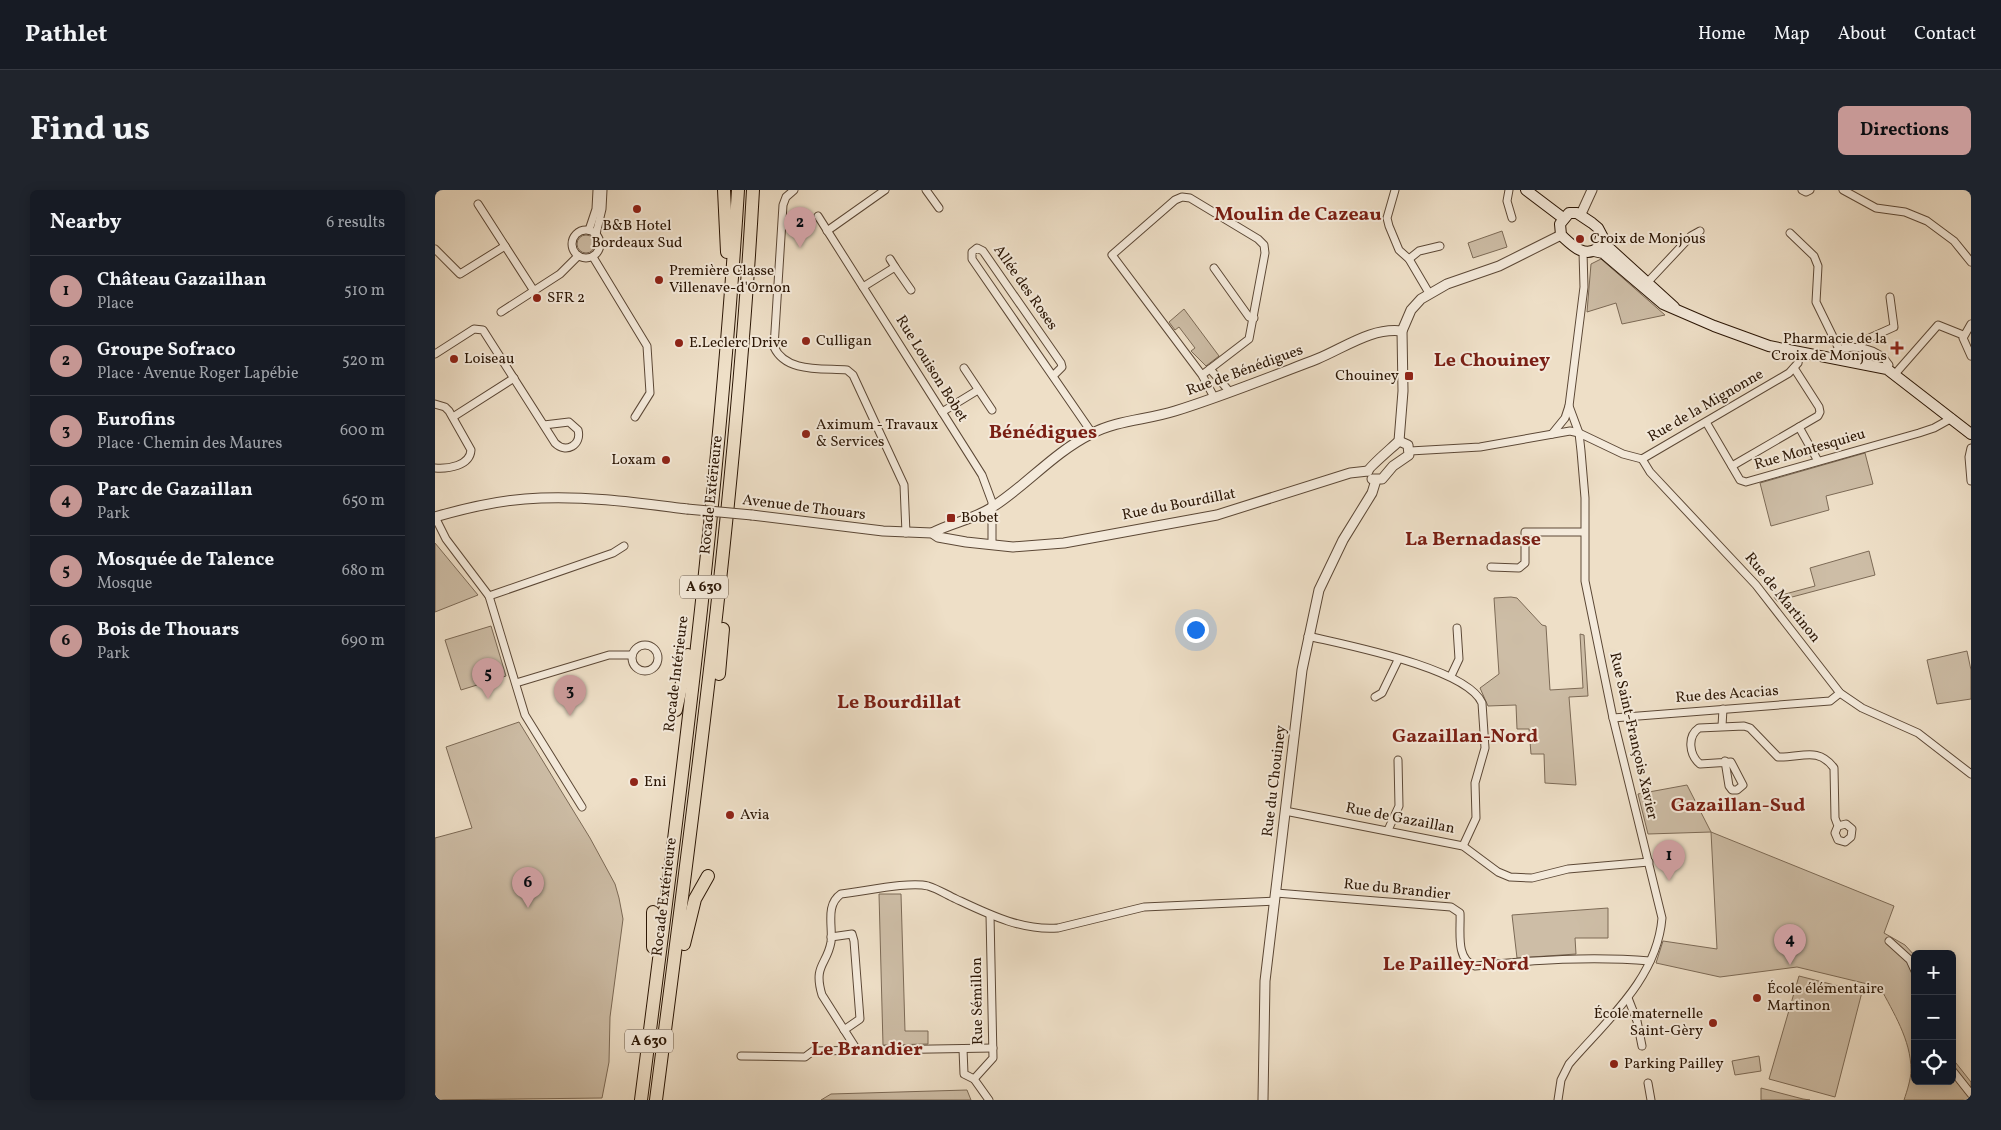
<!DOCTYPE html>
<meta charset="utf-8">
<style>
:root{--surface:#171b24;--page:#20242c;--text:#f1f3f6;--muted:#9ea1a6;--line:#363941;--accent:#c59692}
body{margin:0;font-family:Vollkorn,serif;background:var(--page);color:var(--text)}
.controls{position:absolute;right:15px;bottom:15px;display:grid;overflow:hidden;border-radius:8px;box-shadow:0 2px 12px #0003}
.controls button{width:45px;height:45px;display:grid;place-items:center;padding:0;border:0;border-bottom:1px solid var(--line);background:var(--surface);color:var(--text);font:25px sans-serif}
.you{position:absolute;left:760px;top:439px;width:18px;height:18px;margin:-12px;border:4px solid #fff;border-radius:50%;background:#1a73e8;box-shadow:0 0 0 8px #1a73e833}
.badge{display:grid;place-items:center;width:32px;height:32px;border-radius:50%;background:var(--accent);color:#111;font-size:16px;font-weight:700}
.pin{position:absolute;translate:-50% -41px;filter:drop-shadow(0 1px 2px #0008)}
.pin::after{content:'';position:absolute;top:26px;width:18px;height:15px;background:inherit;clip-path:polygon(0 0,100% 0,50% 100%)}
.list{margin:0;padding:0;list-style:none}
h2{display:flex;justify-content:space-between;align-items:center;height:65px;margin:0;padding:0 20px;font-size:21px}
h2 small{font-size:16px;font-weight:400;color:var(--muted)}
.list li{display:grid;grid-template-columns:32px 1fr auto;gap:15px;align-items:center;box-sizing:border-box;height:70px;padding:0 20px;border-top:1px solid var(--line)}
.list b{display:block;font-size:19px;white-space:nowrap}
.list p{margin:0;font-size:16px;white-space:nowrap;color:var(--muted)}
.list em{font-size:16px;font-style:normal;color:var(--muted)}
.icon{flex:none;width:28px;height:28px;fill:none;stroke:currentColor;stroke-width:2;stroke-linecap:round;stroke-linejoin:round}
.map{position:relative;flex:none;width:1536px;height:910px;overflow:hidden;border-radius:8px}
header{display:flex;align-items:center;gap:30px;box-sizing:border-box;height:70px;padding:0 25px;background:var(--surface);border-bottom:1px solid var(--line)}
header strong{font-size:24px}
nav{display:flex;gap:28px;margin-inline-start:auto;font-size:18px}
.intro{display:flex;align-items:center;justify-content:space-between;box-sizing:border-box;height:120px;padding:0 30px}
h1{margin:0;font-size:35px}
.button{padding:12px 22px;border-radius:8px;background:var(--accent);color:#111;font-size:18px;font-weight:700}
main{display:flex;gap:30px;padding:0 30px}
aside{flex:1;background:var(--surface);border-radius:8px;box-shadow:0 2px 12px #0003}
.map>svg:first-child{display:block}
</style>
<header>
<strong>Pathlet</strong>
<nav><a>Home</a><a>Map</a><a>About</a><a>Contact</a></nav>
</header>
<div class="intro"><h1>Find us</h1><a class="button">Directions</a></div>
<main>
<aside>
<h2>Nearby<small>6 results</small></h2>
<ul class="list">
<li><span class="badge">1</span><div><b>Château Gazailhan</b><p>Place</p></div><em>510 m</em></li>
<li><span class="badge">2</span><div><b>Groupe Sofraco</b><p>Place · Avenue Roger Lapébie</p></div><em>520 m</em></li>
<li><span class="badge">3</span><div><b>Eurofins</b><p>Place · Chemin des Maures</p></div><em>600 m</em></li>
<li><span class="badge">4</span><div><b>Parc de Gazaillan</b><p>Park</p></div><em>650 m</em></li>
<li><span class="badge">5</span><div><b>Mosquée de Talence</b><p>Mosque</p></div><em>680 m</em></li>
<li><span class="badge">6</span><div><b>Bois de Thouars</b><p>Park</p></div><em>690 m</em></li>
</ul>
</aside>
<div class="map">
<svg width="1536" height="910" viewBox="0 0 1536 910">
<rect width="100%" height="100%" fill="#eedfc7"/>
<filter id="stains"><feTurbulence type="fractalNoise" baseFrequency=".004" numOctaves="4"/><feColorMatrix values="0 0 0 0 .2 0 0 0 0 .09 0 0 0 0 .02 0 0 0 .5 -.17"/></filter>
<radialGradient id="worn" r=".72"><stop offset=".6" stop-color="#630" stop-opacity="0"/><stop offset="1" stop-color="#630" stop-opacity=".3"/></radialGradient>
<!-- green -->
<g fill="#cdbda6" stroke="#7c6a56">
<polygon points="1067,41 1072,57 1038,68 1033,53"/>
<circle cx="151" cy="54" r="9"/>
<polygon points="1166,69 1230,125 1187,134 1181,113 1152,122 1156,74"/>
<polygon points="749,119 784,166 771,176 756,161 760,158 744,137 740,140 734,132"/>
<polygon points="1430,263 1438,294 1391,306 1394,320 1336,336 1325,293"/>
<polygon points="0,353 43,405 0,422"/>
<polygon points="1434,361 1440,385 1342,411 1339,407 1380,396 1375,378"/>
<polygon points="1076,407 1082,408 1107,435 1111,436 1115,500 1148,498 1145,444 1149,445 1153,506 1134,507 1141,595 1110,593 1109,564 1096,564 1094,539 1082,539 1081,515 1053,516 1045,498 1064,484 1059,408"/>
<polygon points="56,436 71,486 26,500 10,450"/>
<polygon points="1532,461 1536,480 1536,509 1502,514 1492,470"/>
<polygon points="84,532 155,648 180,694 184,708 188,729 175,827 174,872 167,908 0,910 0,648 37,638 11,557"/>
<path d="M1252,595L1276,642L1459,716L1449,743L1470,755L1480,766V891H1517V868L1536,892V910H1469C1472,901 1476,889 1476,880C1476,850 1458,822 1445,797L1362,777L1285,787L1221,773L1228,751L1282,759L1276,642L1213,644L1203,604Z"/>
<polygon points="444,704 466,704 470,841 493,841 493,854 448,855"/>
<polygon points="1173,718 1173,748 1140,748 1141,764 1082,768 1077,725"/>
<polygon points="1364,786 1427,802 1400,907 1334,889"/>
<polygon points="1324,866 1326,881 1300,885 1297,871"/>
<polygon points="1326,898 1368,909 1375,910 1326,910"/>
<polygon points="532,900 536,910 386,910 396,904"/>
</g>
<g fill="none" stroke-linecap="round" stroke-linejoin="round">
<defs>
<g id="minor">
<path d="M359,0L351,7L348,15L339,157C351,183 387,178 412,180L418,185L469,295L471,343"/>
<polyline points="491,0 504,18"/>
<polyline points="960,0 952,28 954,36 964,60 974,69 994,103"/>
<polyline points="1074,0 1072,11 1077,28"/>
<polyline points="1367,0 1371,2 1375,0"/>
<polyline points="1408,0 1441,18 1470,22 1492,31 1519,51 1536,72"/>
<polyline points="43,14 99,101"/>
<polyline points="383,26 547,285 557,312 557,355"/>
<circle cx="151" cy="54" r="14"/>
<polyline points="154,40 161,19 162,0"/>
<polyline points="392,41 450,0"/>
<polyline points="1355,43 1379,66 1383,76 1381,112 1404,159"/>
<polyline points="161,44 167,19 168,0"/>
<polyline points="0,59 25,84 70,56"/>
<polyline points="158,67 212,156 215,203 200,227"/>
<polyline points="455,69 460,77"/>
<polyline points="974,69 984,61 1005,56"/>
<polyline points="779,78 814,127 819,128"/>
<polyline points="1210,95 1256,46 1265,41"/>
<polyline points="428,97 460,77 476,100"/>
<polyline points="66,122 125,84 143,66"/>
<polyline points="1536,134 1528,148 1536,166"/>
<polyline points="1424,157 1430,150 1459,137 1455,107"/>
<path d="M0,164L39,139L48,140L120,253C131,264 147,255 143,240L134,232L109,235"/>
<path d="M1399,168L1401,161C1417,153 1444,158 1454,175L1452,179"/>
<polyline points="529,178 557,220"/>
<polyline points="775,179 794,201"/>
<polyline points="1460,184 1503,135 1528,145"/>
<polyline points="619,185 627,177 626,173 548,61 542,58 537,62 537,69 657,243"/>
<polyline points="767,185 814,149 830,63 829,55 823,49 755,8 747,7 740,10 677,65 767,185 779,207"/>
<path d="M0,214L10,217L14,221L36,260C35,276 13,279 0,278"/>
<polyline points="507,222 543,200"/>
<polyline points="18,227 79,188"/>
<polyline points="1271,232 1305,290 1311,292 1484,243 1499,238 1517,228"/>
<polyline points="1364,237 1383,271"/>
<polyline points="1117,244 1130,228 1134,216"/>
<polyline points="1536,258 1534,267 1536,291"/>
<polyline points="975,261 1045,257 1135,241 1144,243 1188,264 1207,269 1215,282 1321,395 1405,503 1427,518 1483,543 1536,584"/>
<polyline points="1207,269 1354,183 1363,173 1365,163"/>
<polyline points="1297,276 1383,226 1385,222 1384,217 1359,178"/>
<polyline points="0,327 11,349 54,406 90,525 147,617"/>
<polyline points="1056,377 1084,378 1090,373 1090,342 1149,342"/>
<polyline points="54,406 178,363 189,356"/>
<path d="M873,446C911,455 1032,478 1047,513L1050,558L1040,593L1041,628L1028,656"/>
<circle cx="210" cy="468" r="13"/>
<polyline points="1016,486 1024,469 1022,438"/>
<polyline points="81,493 174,465 197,465"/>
<polyline points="940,507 947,503 963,470"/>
<polyline points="1178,528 1395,511 1405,503"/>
<polyline points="1287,536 1288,519"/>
<path d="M1290,571L1294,596L1297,600H1302L1308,595L1296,572L1265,574C1254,565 1252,546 1264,538L1309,536L1315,538L1343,567C1366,568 1383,556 1399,578L1400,628L1403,636L1400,643L1403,650L1410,652L1416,647L1417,639L1411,634L1403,636"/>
<polyline points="850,621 1028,656 1063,682 1075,687 1097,688 1133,679 1214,672"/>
<polyline points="953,640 964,616 963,570"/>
<path d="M841,703L1016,717L1025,723C1026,740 1020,770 1040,776C1099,770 1156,766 1215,771"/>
<polyline points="396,747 417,744 419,751 425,829 409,840"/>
<polyline points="1454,751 1475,770 1480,781"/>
<polyline points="1193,808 1202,831 1207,856"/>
<polyline points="528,859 529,884 539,889 554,910"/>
<path d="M422,860L387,805C378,775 392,775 396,752C398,736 390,715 406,704C427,702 474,691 493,696C503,699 512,705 521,709C553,724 587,741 623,738L709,717L840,711"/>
<polyline points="306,866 370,867 378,861 558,858"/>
<polyline points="1517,880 1536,904"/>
<polyline points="539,889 558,868 555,725"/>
<polyline points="1213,893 1216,910"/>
<path d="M1123,910L1126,890L1134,874C1171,831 1222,789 1227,728L1178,528L1150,391V308L1146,261L1144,243L1134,216L1149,97L1148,62"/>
</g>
<g id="tertiary">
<polyline points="1146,24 1157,0"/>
<polyline points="964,251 968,201 967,141 976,120 986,109 1012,94 1064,76 1126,45"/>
<path d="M933,281C934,277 959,256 964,251"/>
<polyline points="937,289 947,289 958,276 974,265 973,255 964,251"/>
<polyline points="317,325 448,341 497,343 503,347 531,352 578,357 629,353 782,325 915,283 933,281"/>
<path d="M0,327C34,317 70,309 106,308C155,306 203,313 252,319"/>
<path d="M497,343C515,333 537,330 556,318C591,296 618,263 656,244C682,230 712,230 740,221C788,206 835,187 882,169C909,158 937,137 967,141"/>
<polyline points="828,910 830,791 867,480 884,400 908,350 937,303 941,290"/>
</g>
<g id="secondary">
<polyline points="1091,0 1128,28"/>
<path d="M1166,47L1163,58C1149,69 1136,54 1126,45L1125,34L1134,23H1142L1157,33L1163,38L1173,57L1239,117"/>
<polyline points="1159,61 1168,63 1228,114 1279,136 1334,156 1452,179 1536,244"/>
</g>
<g id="motorway">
<polyline points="289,0 292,62"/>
<polyline points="284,484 288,439"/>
<polyline points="241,520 253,465"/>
<polyline points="218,722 218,757"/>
<polyline points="249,754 260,709 273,686"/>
<path d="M206,910C245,608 284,305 303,0"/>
<path d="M221,910C260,607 301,305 318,0"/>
</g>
</defs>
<!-- minor casing -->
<use href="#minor" stroke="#5c4836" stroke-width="9"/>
<!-- tertiary casing -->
<use href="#tertiary" stroke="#5c4836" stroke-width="11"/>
<!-- secondary casing -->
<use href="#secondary" stroke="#2b1605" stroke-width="12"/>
<!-- motorway casing -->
<use href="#motorway" stroke="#2b1605" stroke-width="14"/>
<!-- minor -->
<use href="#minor" stroke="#f4eadb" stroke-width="7"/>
<!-- tertiary -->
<use href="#tertiary" stroke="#f4eadb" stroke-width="9"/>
<!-- secondary -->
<use href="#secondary" stroke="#f4eadb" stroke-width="10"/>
<!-- motorway -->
<use href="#motorway" stroke="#eedfc7" stroke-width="12"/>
<defs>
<polyline id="tertiary-bridge" points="252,319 317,325"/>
</defs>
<!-- tertiary-bridge casing -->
<use href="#tertiary-bridge" stroke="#5c4836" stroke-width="11" stroke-linecap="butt"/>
<!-- tertiary-bridge -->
<use href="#tertiary-bridge" stroke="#f4eadb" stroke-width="9"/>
</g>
<!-- markers -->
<g fill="#8f2418" stroke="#f4eadb" stroke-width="2">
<circle cx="202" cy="19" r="5"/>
<circle cx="1145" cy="49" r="5"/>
<circle cx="224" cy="90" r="5"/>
<circle cx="102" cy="108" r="5"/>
<circle cx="371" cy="151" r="5"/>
<circle cx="244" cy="153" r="5"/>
<path d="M1459.5 150.5h5v5h5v5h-5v5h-5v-5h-5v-5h5z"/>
<circle cx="19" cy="169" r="5"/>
<rect x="969" y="181" width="10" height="10" rx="2.5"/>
<circle cx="371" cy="244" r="5"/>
<circle cx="231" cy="270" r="5"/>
<rect x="511" y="323" width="10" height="10" rx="2.5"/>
<circle cx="199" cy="592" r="5"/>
<circle cx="295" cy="625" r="5"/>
<circle cx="1322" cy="808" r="5"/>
<circle cx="1278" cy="833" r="5"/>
<circle cx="1179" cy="874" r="5"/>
</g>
<g text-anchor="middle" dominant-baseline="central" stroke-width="4" stroke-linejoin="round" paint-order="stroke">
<!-- shield labels -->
<g fill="#f4eadb" stroke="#675645" stroke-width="1">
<rect x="245" y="385.5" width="48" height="23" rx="4"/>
<rect x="190" y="839.5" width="48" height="23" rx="4"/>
</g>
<g font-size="14" font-weight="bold" fill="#2b1605">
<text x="269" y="397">A 630</text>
<text x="214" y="851">A 630</text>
</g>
<!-- poi labels -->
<g font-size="15" fill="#2b1605" stroke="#f4eadb" text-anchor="start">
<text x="202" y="36" text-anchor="middle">B&amp;B Hotel<tspan x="202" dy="17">Bordeaux Sud</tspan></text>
<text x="1155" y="49">Croix de Monjous</text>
<text x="234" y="81">Première Classe<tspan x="234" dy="17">Villenave-d'Ornon</tspan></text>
<text x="112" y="108">SFR 2</text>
<text x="1452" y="149" text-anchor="end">Pharmacie de la<tspan x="1452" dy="17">Croix de Monjous</tspan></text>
<text x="381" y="151">Culligan</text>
<text x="254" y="153">E.Leclerc Drive</text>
<text x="29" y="169">Loiseau</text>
<text x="964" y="186" text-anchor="end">Chouiney</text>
<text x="381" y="235">Aximum - Travaux<tspan x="381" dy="17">&amp; Services</tspan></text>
<text x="221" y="270" text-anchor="end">Loxam</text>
<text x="526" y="328">Bobet</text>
<text x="209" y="592">Eni</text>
<text x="305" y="625">Avia</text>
<text x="1332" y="799">École élémentaire<tspan x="1332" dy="17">Martinon</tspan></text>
<text x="1268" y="824" text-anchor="end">École maternelle<tspan x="1268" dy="17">Saint-Gèry</tspan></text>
<text x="1189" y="874">Parking Pailley</text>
</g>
<!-- street labels -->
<g font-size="15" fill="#2b1605" stroke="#f4eadb">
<text transform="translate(590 98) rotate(55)">Allée des Roses</text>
<text transform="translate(496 179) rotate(58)">Rue Louison Bobet</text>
<text transform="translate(810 181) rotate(-20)">Rue de Bénédigues</text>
<text transform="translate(1271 216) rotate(-30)">Rue de la Mignonne</text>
<text transform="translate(1375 260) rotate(-16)">Rue Montesquieu</text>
<text transform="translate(277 305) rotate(-84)">Rocade Extérieure</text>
<text transform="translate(744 315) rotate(-11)">Rue du Bourdillat</text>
<text transform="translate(369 318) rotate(7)">Avenue de Thouars</text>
<text transform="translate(1347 408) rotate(51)">Rue de Martinon</text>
<text transform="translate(242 484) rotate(-83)">Rocade Intérieure</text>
<text transform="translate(1292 505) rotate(-4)">Rue des Acacias</text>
<text transform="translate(1198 546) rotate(77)">Rue Saint-François Xavier</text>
<text transform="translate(840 591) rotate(-83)">Rue du Chouiney</text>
<text transform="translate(965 629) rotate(11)">Rue de Gazaillan</text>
<text transform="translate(962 700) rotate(6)">Rue du Brandier</text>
<text transform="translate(230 707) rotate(-83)">Rocade Extérieure</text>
<text transform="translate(543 811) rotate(-91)">Rue Sémillon</text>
</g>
<!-- district labels -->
<g font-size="20" font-weight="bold" fill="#7a1f14" stroke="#f4eadb">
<text x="863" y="25">Moulin de Cazeau</text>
<text x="1057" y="171">Le Chouiney</text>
<text x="608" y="243">Bénédigues</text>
<text x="1038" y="350">La Bernadasse</text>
<text x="464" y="513">Le Bourdillat</text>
<text x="1030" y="547">Gazaillan-Nord</text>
<text x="1303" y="616">Gazaillan-Sud</text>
<text x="1021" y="775">Le Pailley-Nord</text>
<text x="432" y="860">Le Brandier</text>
</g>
</g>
<rect width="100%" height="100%" filter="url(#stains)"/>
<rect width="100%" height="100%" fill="url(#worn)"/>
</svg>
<div class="controls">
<button>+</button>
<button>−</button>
<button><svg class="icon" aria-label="locate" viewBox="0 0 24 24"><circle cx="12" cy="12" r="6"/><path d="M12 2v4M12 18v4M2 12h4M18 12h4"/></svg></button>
</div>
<div class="you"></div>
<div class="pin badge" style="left:1234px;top:691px">1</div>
<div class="pin badge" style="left:365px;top:58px">2</div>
<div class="pin badge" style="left:135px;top:526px">3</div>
<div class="pin badge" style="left:1355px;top:775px">4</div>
<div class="pin badge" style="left:53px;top:509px">5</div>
<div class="pin badge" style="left:93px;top:718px">6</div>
</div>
</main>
